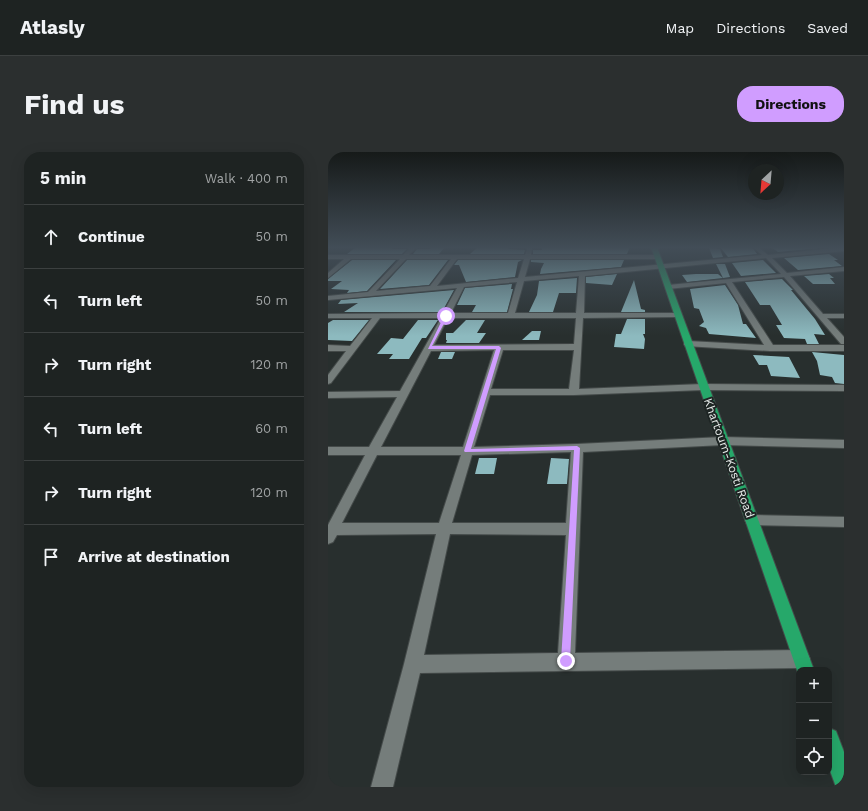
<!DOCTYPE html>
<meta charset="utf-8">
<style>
:root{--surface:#1e2322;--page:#2b2f2f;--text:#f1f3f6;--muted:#a1a4a5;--line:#3c4040;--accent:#d09dff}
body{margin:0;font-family:"Work Sans",sans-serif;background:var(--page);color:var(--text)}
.controls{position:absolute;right:12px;bottom:12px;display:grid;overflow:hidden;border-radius:8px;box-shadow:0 4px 16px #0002}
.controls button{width:36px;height:36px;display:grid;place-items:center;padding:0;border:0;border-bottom:1px solid var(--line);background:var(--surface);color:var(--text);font:20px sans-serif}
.compass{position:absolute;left:420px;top:12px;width:36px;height:36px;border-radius:50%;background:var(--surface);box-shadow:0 4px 16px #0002;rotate:206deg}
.stop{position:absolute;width:12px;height:12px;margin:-9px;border:3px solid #d09dff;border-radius:50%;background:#fff}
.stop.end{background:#d09dff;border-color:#fff;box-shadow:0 1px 4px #0008}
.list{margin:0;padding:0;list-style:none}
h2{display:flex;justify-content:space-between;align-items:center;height:52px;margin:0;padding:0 16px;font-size:17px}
h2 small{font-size:13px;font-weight:400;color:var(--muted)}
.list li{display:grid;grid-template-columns:26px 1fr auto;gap:12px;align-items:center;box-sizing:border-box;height:64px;padding:0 16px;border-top:1px solid var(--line)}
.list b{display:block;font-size:15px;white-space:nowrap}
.list em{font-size:13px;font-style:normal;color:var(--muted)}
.icon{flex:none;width:22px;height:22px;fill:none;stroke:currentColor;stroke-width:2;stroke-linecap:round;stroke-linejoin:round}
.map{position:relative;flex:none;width:516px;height:635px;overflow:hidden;border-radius:16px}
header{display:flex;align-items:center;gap:24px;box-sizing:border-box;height:56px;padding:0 20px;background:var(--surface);border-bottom:1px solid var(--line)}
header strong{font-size:19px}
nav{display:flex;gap:22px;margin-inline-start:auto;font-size:14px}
.intro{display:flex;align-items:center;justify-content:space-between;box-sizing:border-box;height:96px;padding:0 24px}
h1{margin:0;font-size:28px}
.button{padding:10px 18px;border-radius:16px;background:var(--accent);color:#111;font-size:14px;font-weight:700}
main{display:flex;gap:24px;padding:0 24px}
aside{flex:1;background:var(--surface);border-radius:16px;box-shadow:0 4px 16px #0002}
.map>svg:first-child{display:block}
</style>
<header>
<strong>Atlasly</strong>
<nav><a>Map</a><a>Directions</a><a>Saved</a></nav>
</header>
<div class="intro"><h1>Find us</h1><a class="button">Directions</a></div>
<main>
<aside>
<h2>5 min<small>Walk · 400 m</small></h2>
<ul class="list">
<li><svg class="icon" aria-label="ahead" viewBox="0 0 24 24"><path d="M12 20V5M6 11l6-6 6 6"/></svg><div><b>Continue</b></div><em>50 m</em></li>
<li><svg class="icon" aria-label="left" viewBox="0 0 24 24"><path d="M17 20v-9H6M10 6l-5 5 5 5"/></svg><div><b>Turn left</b></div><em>50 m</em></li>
<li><svg class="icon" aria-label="right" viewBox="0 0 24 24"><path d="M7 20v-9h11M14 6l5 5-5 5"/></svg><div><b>Turn right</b></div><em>120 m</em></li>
<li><svg class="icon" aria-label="left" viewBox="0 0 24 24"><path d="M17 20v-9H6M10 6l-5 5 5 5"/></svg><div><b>Turn left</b></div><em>60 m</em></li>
<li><svg class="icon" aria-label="right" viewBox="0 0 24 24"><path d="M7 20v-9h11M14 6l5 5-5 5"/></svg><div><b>Turn right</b></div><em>120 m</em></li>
<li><svg class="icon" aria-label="arrive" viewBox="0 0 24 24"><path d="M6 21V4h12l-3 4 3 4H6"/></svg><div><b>Arrive at destination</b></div></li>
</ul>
</aside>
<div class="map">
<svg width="516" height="635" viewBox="0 0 516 635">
<rect width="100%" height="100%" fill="#282f2e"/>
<!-- building -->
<g fill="#8dbabf">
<polygon points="28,95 66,95 63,97 79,97 74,102 19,102"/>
<polygon points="105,95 117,95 111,102 85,102 89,97 102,97"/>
<polygon points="150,95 181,95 180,97 197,98 196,102 142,102"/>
<polygon points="302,95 299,102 205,102 205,98 214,98 214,96"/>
<polygon points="392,95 424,95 429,102 400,105"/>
<polygon points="443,95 490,95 492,96 450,100"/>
<polygon points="381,96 392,97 395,105 385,106"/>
<polygon points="501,102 510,108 506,108 514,114 470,118 456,106"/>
<polygon points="24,108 68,108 39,139 19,141 21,138 3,137 14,129 0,129 0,127"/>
<polygon points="79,108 120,108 101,133 52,137"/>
<polygon points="130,108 194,108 190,110 187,125 138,130 131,113 126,113"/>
<polygon points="203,108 296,108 293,115 212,122 213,117 216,111 203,110"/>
<polygon points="435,108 448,121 413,124 404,111"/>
<polygon points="388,112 397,112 402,125 395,126"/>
<polygon points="289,122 284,133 258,131 258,125"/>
<polygon points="368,122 390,122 395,126 359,130 354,123"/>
<polygon points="501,122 506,126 502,126 507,132 485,132 476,124"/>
<polygon points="249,126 248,141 231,141 225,160 201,160 209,143 211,129"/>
<polygon points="454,127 465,138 463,138 487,167 497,183 486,182 491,192 479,192 477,187 456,186 448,173 454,173 442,153 432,153 417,130"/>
<polygon points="306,128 313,157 317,158 317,160 293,160"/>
<polygon points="184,132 183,137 185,137 179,160 144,160 148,153 129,153 137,136"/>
<polygon points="397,133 410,153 415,172 418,172 428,186 381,182 378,176 371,174 376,170 371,157 366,156 362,137"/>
<polygon points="126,138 114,160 16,160 30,151 10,152 13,148"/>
<polygon points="299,167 317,167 317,182 315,182 317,187 316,197 286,195 288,182 293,182"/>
<polygon points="5,168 41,168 24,189 0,188 0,171"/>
<polygon points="90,168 110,168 98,186 94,186 81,207 61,207 65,202 49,202 63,186 75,187"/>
<polygon points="138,168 157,168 149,181 158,181 151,191 118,191 119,188 118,188 118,181 125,181"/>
<polygon points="204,179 213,179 211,188 194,188"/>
<polygon points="113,200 127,200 124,207 110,207"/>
<polygon points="484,200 516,203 516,232 507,231 504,225 492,223 489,209"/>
<polygon points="425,203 461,205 472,226 443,224 439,213 431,213"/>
<polygon points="151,306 169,306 166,322 147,322"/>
<polygon points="223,306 241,307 239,332 219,332"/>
</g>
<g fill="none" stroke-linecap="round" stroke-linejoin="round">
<defs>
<g id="minor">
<path d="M83,95H89L81,103H197L200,95H204L203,103H329L332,105L329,107H202L197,125L434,103L425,95H430L440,103L516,95V99L444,106L459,121L516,115V119L462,124L495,162H516V166H499L516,185V192H513L456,125L404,130L445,193H516V199H442L357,194L356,192L357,190L360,189L436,193L398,131L340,137L337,135L340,133L453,122L438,106L257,124L256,161H349L353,163L349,165L255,166L251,237L375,232L516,233V239L375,238L246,243H162L146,295L249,292L395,285L516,288V296L395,293L255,300L247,501L473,498L479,501L482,507L479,513L473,516L92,521L65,635H43L76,512L108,382L9,383L5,390L0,392V373L37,303H0V295H41L69,245L0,246V240L72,239L113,166H52L3,231L0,232V223L18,199H0V193L22,194L44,166H0V162L115,161L129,136L0,148V144L40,140L72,107H23L0,126V121L16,107H0V103H75ZM78,107H123L102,134L48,139ZM129,107H196L190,126L109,134ZM251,124L248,161H187L196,129ZM189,130L180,161H123L136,135ZM120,166H248L246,192L106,193ZM166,198L135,295H53L103,199ZM175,198H246L241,237H163ZM243,300L238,371H124L144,303ZM49,303H133L111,371H14ZM122,382L238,383L230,501L96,503Z"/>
<polygon points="323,95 333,95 330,97"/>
<polygon points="424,363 516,365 516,375 424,373 419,372 417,368 419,364"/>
</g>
<g id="trunk">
<polygon points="323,95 329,95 486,518 471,518 471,524"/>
<polygon points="501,576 508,579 516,600 516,635 508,635 501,616"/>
</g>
</defs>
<!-- minor casing -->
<use href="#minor" stroke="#444a49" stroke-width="2"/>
<!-- trunk casing -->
<use href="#trunk" stroke="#444a49" stroke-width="2"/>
<!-- minor -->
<use href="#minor" fill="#757d7b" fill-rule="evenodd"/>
<!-- trunk -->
<use href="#trunk" fill="#26a86a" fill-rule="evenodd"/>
</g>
<!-- sky -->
<linearGradient id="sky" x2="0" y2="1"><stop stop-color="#161a19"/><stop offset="0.52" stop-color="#424d57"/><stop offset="1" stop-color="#424d57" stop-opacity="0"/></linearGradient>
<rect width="516" height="184" fill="url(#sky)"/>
<!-- route -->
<polygon fill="#d09dff" points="118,162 120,164 104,194 171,194 173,196 143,297 249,294 252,296 242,509 241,513 238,514 234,513 233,509 246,298 137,300 136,299 168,197 100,197 116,164"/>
<g text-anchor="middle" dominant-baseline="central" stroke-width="4" stroke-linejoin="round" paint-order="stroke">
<!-- street labels -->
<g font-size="12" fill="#e6ebe9" stroke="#1e2524">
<text transform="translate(401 306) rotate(70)">Khartoum-Kosti Road</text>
</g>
</g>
</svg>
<div class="controls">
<button>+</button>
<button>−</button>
<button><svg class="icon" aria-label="locate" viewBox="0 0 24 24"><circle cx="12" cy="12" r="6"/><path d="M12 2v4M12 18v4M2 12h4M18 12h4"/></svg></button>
</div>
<svg class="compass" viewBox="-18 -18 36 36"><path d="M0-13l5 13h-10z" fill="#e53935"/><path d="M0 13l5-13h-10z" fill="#a1a4a5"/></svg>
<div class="stop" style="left:118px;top:164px"></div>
<div class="stop end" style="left:238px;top:509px"></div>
</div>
</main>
